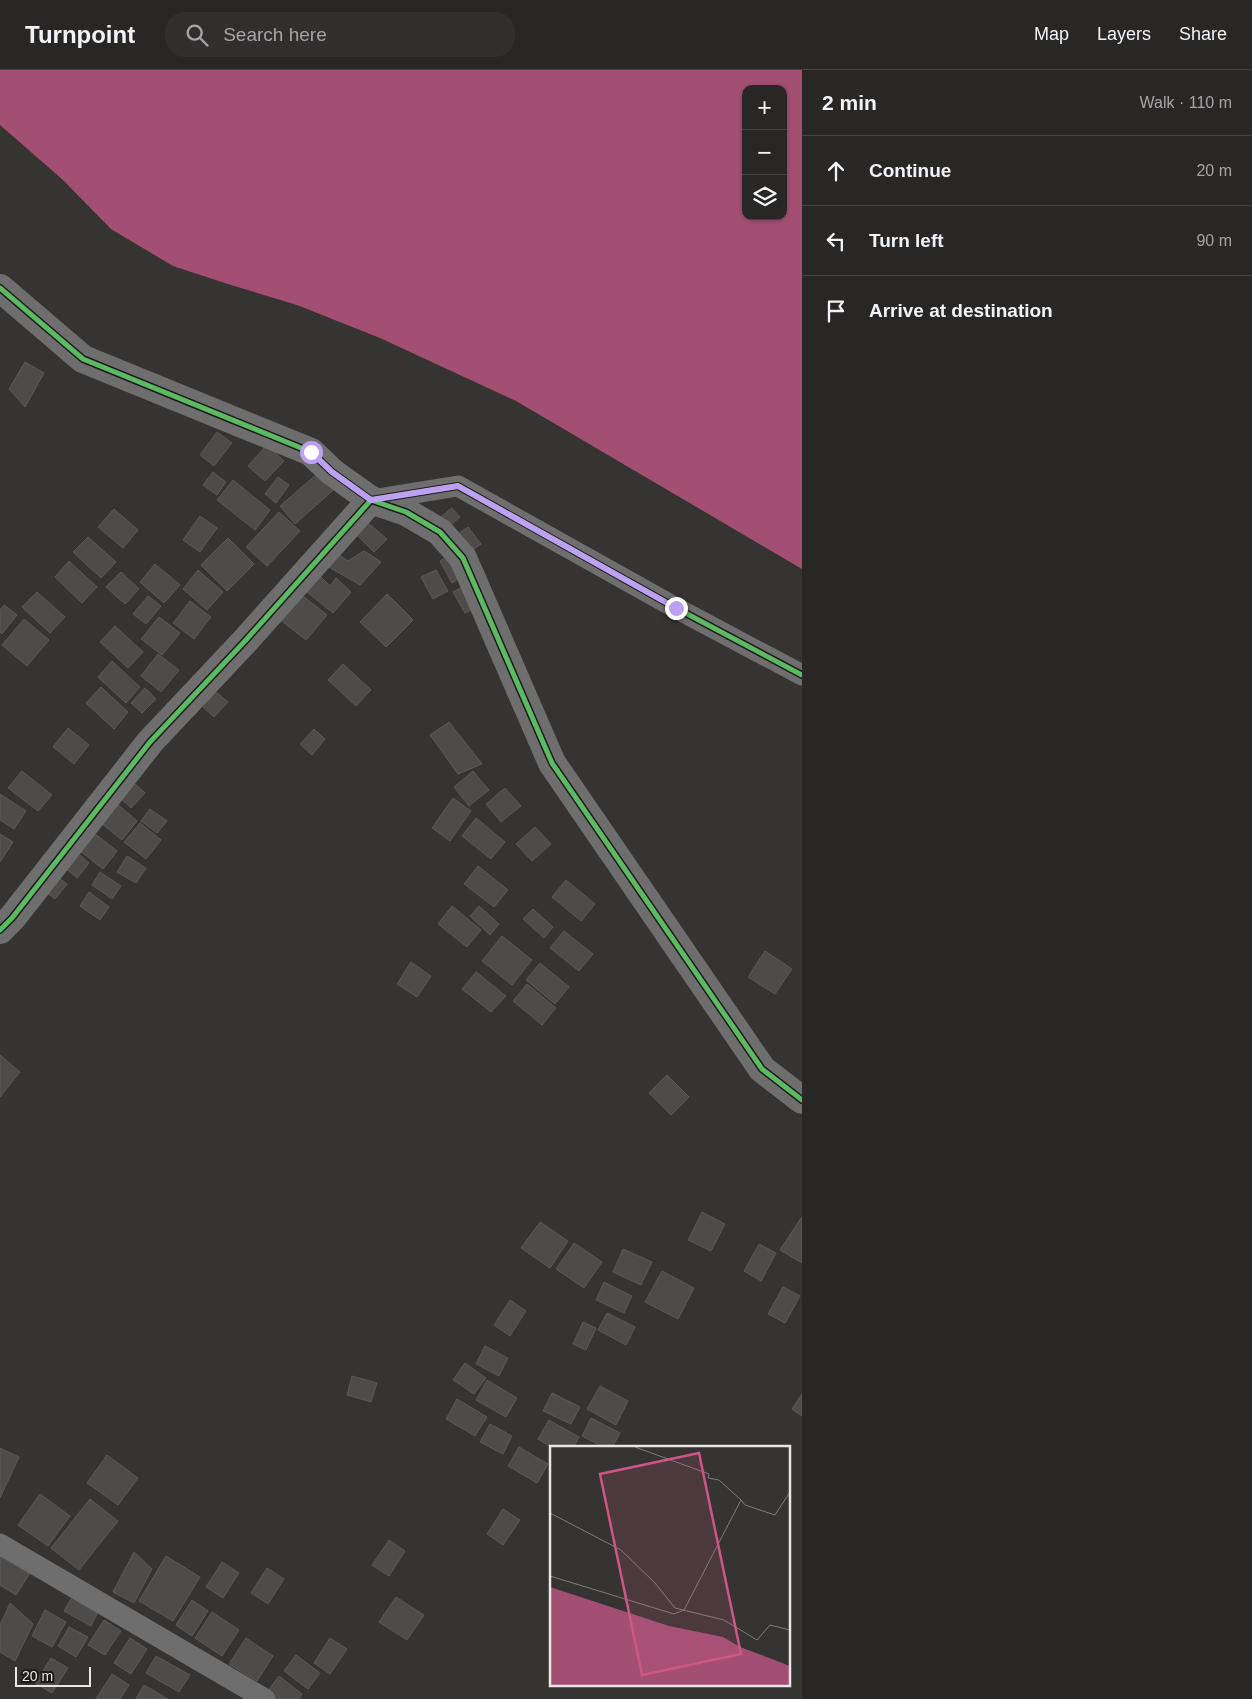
<!DOCTYPE html>
<meta charset="utf-8">
<style>
:root{--surface:#282726;--page:#302f2e;--text:#f1f3f6;--muted:#a5a5a7;--line:#444443}
body{margin:0;font-family:Helvetica,sans-serif;background:var(--page);color:var(--text)}
.controls{position:absolute;right:15px;top:15px;display:grid;overflow:hidden;border-radius:10px;box-shadow:0 1px 4px #0004}
.controls button{width:45px;height:45px;display:grid;place-items:center;padding:0;border:0;border-bottom:1px solid var(--line);background:var(--surface);color:var(--text);font:25px sans-serif}
.scale{position:absolute;left:15px;bottom:12px;width:76px;box-sizing:border-box;padding-left:5px;border:2px solid #eae6e5;border-top:0;font-size:14px;line-height:18px;white-space:nowrap;color:#eae6e5;-webkit-text-stroke:4px #1d1b1a;paint-order:stroke}
.stop{position:absolute;width:15px;height:15px;margin:-11px;border:4px solid #bca0f2;border-radius:50%;background:#fff}
.stop.end{background:#bca0f2;border-color:#fff;box-shadow:0 1px 5px #0008}
.list{margin:0;padding:0;list-style:none}
h2{display:flex;justify-content:space-between;align-items:center;height:65px;margin:0;padding:0 20px;font-size:21px}
h2 small{font-size:16px;font-weight:400;color:var(--muted)}
.list li{display:grid;grid-template-columns:32px 1fr auto;gap:15px;align-items:center;box-sizing:border-box;height:70px;padding:0 20px;border-top:1px solid var(--line)}
.list b{display:block;font-size:19px;white-space:nowrap}
.list em{font-size:16px;font-style:normal;color:var(--muted)}
.icon{flex:none;width:28px;height:28px;fill:none;stroke:currentColor;stroke-width:2;stroke-linecap:round;stroke-linejoin:round}
.map{position:relative;flex:none;width:802px;height:1629px;overflow:hidden}
header{display:flex;align-items:center;gap:30px;box-sizing:border-box;height:70px;padding:0 25px;background:var(--surface);border-bottom:1px solid var(--line)}
header strong{font-size:24px}
nav{display:flex;gap:28px;margin-inline-start:auto;font-size:18px}
.search{width:350px;height:45px;background:var(--page);display:flex;align-items:center;gap:12px;box-sizing:border-box;padding:0 18px;border-radius:20px;color:var(--muted);font-size:19px}
main{display:flex}
aside{flex:1;background:var(--surface)}
.map>svg:first-child{display:block}
</style>
<header>
<strong>Turnpoint</strong>
<div class="search"><svg class="icon" aria-label="search" viewBox="0 0 24 24"><circle cx="10" cy="10" r="6"/><path d="M15 15l6 6"/></svg>Search here</div>
<nav><a>Map</a><a>Layers</a><a>Share</a></nav>
</header>
<main>
<div class="map">
<svg width="802" height="1629" viewBox="0 0 802 1629">
<rect width="100%" height="100%" fill="#363432"/>
<!-- water -->
<path fill="#a34f74" fill-rule="evenodd" d="M0,0H802V499L516,331L380,268L297,235L231,215L173,196L111,159L63,110L0,55ZM746,19H783V146H746Z"/>
<!-- building -->
<g fill="#4d4c4a" stroke="#5b5a58">
<polygon points="25,292 44,303 25,337 9,319"/>
<polygon points="217,362 232,373 214,396 200,385"/>
<polygon points="267,375 284,391 265,411 248,396"/>
<polygon points="324,398 339,415 295,454 280,436"/>
<polygon points="213,402 226,412 217,425 203,415"/>
<polygon points="278,407 289,415 276,433 265,424"/>
<polygon points="233,410 270,440 255,460 217,430"/>
<polygon points="452,438 460,447 444,461 436,451"/>
<polygon points="114,439 138,460 123,478 98,457"/>
<polygon points="279,442 300,461 267,496 246,477"/>
<polygon points="200,446 217,458 200,482 183,470"/>
<polygon points="368,453 387,469 374,482 357,465"/>
<polygon points="468,457 481,474 471,481 458,464"/>
<polygon points="88,467 116,492 101,508 73,482"/>
<polygon points="228,468 254,494 227,521 201,495"/>
<polygon points="332,480 348,491 364,481 381,492 360,515 322,493"/>
<polygon points="454,483 466,504 452,513 440,491"/>
<polygon points="69,491 97,517 82,533 55,507"/>
<polygon points="155,494 180,515 164,533 140,512"/>
<polygon points="198,500 223,522 207,540 183,519"/>
<polygon points="436,500 448,521 433,529 421,507"/>
<polygon points="121,502 139,519 125,534 106,517"/>
<polygon points="319,505 330,516 336,508 351,522 333,543 302,518"/>
<polygon points="468,514 480,535 465,543 453,522"/>
<polygon points="37,522 65,547 50,563 22,537"/>
<polygon points="299,523 327,545 306,570 278,548"/>
<polygon points="387,524 413,550 386,577 360,552"/>
<polygon points="148,526 161,536 146,554 133,544"/>
<polygon points="190,531 211,547 194,569 173,553"/>
<polygon points="4,535 17,545 2,564 0,562 0,540"/>
<polygon points="159,547 180,563 162,585 141,569"/>
<polygon points="24,549 49,570 27,596 2,575"/>
<polygon points="115,556 143,582 128,598 100,572"/>
<polygon points="158,584 179,600 161,622 141,606"/>
<polygon points="112,591 140,617 126,633 98,607"/>
<polygon points="343,594 371,620 356,636 328,610"/>
<polygon points="101,617 128,642 114,659 86,633"/>
<polygon points="145,618 156,629 142,643 131,633"/>
<polygon points="216,622 228,632 214,647 203,637"/>
<polygon points="449,652 482,694 458,704 430,665"/>
<polygon points="68,658 89,675 74,694 53,677"/>
<polygon points="314,659 325,669 312,685 300,674"/>
<polygon points="22,701 52,725 38,741 8,718"/>
<polygon points="473,701 489,720 469,736 454,717"/>
<polygon points="133,712 145,723 131,738 119,727"/>
<polygon points="505,718 521,736 501,752 486,734"/>
<polygon points="0,724 26,741 14,759 0,750"/>
<polygon points="453,728 471,741 450,771 432,758"/>
<polygon points="116,733 137,751 122,770 101,753"/>
<polygon points="150,739 167,751 157,763 141,751"/>
<polygon points="476,748 505,772 491,789 462,766"/>
<polygon points="140,753 161,770 146,789 124,772"/>
<polygon points="535,757 551,774 532,791 516,774"/>
<polygon points="94,763 117,781 103,799 80,781"/>
<polygon points="0,764 13,772 0,792"/>
<polygon points="77,782 89,793 77,808 64,797"/>
<polygon points="127,786 146,798 136,813 117,802"/>
<polygon points="478,796 508,820 494,837 464,814"/>
<polygon points="100,802 121,816 112,829 92,815"/>
<polygon points="54,804 67,814 55,829 42,819"/>
<polygon points="566,810 595,834 581,851 552,827"/>
<polygon points="89,822 109,837 100,850 80,836"/>
<polygon points="452,836 481,860 467,877 438,854"/>
<polygon points="479,836 499,854 490,865 470,846"/>
<polygon points="533,839 553,857 544,868 523,849"/>
<polygon points="564,861 593,884 579,901 550,878"/>
<polygon points="502,866 532,890 512,915 482,891"/>
<polygon points="765,881 792,899 775,924 748,907"/>
<polygon points="411,892 431,906 417,927 397,914"/>
<polygon points="540,893 569,917 555,934 526,910"/>
<polygon points="476,902 506,926 491,942 462,919"/>
<polygon points="527,914 556,938 542,955 513,931"/>
<polygon points="0,985 20,1002 0,1027"/>
<polygon points="667,1005 689,1027 671,1045 649,1023"/>
<polygon points="702,1142 725,1154 711,1181 688,1170"/>
<polygon points="801,1148 802,1148 802,1193 780,1180"/>
<polygon points="540,1152 568,1171 550,1198 521,1178"/>
<polygon points="574,1173 602,1192 584,1218 556,1199"/>
<polygon points="759,1174 776,1183 761,1211 744,1201"/>
<polygon points="623,1179 652,1192 641,1215 613,1202"/>
<polygon points="662,1201 694,1218 678,1249 645,1232"/>
<polygon points="604,1212 632,1226 624,1243 596,1230"/>
<polygon points="783,1217 800,1226 785,1253 768,1244"/>
<polygon points="510,1230 526,1241 510,1266 494,1255"/>
<polygon points="607,1243 635,1257 626,1275 598,1260"/>
<polygon points="583,1252 596,1258 586,1280 573,1274"/>
<polygon points="485,1276 508,1288 499,1306 476,1294"/>
<polygon points="465,1293 486,1308 474,1324 453,1310"/>
<polygon points="352,1306 377,1313 371,1332 347,1325"/>
<polygon points="487,1310 517,1328 506,1347 476,1330"/>
<polygon points="600,1316 628,1331 616,1355 587,1339"/>
<polygon points="552,1323 580,1337 571,1354 543,1341"/>
<polygon points="802,1324 802,1346 792,1339"/>
<polygon points="457,1329 487,1347 475,1366 446,1349"/>
<polygon points="591,1348 620,1363 612,1378 605,1378 582,1366"/>
<polygon points="549,1350 579,1367 573,1378 553,1378 538,1369"/>
<polygon points="490,1354 512,1366 503,1384 480,1372"/>
<polygon points="519,1377 548,1394 537,1413 508,1396"/>
<polygon points="0,1378 19,1387 0,1428"/>
<polygon points="107,1385 138,1408 118,1435 87,1413"/>
<polygon points="40,1424 70,1446 48,1476 18,1455"/>
<polygon points="90,1429 118,1451 79,1500 51,1478"/>
<polygon points="503,1439 520,1450 503,1475 487,1464"/>
<polygon points="389,1470 405,1481 389,1506 372,1495"/>
<polygon points="134,1482 152,1499 134,1533 113,1522"/>
<polygon points="0,1486 32,1500 16,1525 0,1515"/>
<polygon points="166,1486 200,1507 173,1551 139,1531"/>
<polygon points="222,1492 239,1503 223,1528 206,1517"/>
<polygon points="267,1498 284,1509 268,1534 251,1523"/>
<polygon points="74,1524 100,1538 91,1556 64,1541"/>
<polygon points="396,1527 424,1545 407,1570 379,1552"/>
<polygon points="192,1530 208,1541 192,1566 176,1555"/>
<polygon points="10,1533 33,1554 15,1591 0,1582 0,1555"/>
<polygon points="45,1540 66,1552 52,1577 32,1566"/>
<polygon points="212,1542 239,1560 222,1586 195,1568"/>
<polygon points="104,1550 121,1561 105,1585 88,1575"/>
<polygon points="69,1557 88,1567 76,1587 58,1576"/>
<polygon points="130,1568 147,1579 131,1604 114,1593"/>
<polygon points="246,1568 273,1586 257,1611 229,1594"/>
<polygon points="330,1568 347,1579 330,1604 314,1593"/>
<polygon points="296,1585 320,1603 308,1619 284,1601"/>
<polygon points="156,1586 190,1605 179,1622 146,1603"/>
<polygon points="51,1588 68,1598 52,1623 35,1613"/>
<polygon points="112,1604 129,1615 120,1629 96,1629"/>
<polygon points="279,1606 302,1624 299,1629 276,1629 267,1622"/>
<polygon points="144,1615 168,1629 136,1629"/>
</g>
<g fill="none" stroke-linecap="round" stroke-linejoin="round">
<!-- minor -->
<g stroke="#6f6e6e" stroke-width="21">
<polyline points="371,430 458,416 676,538 802,605"/>
<polyline points="0,1474 265,1629"/>
</g>
<!-- tertiary -->
<g stroke="#6f6e6e" stroke-width="28">
<polyline points="0,218 83,289 311,382 332,402 371,430 406,442 440,462 463,488 552,693 762,999 802,1030"/>
<polyline points="0,860 12,848 150,672 245,571 371,430"/>
</g>
<defs>
<g id="cycleway">
<polyline points="0,218 83,289 311,382 332,402 371,430 406,442 440,462 463,488 552,693 762,999 802,1030"/>
<polyline points="0,860 12,848 150,672 245,571 371,430 458,416 676,538 802,605"/>
</g>
</defs>
<!-- cycleway casing -->
<use href="#cycleway" stroke="#1d1b1a" stroke-width="8"/>
<!-- cycleway -->
<use href="#cycleway" stroke="#5cba63" stroke-width="5"/>
</g>
<g fill="none" stroke-linecap="round" stroke-linejoin="round">
<!-- route -->
<polyline stroke="#bca0f2" stroke-width="6" points="311,382 332,402 371,430 458,416 676,538"/>
</g>
<!-- overview -->
<g transform="translate(550 1376)">
<rect width="240" height="240" fill="#363432"/>
<path d="M0,141L119,180L173,191L190,201L240,220V239H0Z" fill="#a34f74"/>
<path fill="none" stroke="#7e7b7a" stroke-width="1" d="M85,1L159,28L158,32L169,34L191,54M0,67L71,104L105,137L125,162L174,174L207,194L220,179L240,184M0,130L124,168L134,164L191,54L195,59L225,69L240,46"/>
<path fill="#ce5684" fill-opacity="0.15" stroke="#ce5684" stroke-width="2.5" d="M149,7L191,208L92,229L50,28Z"/>
<rect width="240" height="240" fill="none" stroke="#eae6e5" stroke-width="2.5"/>
</g>
</svg>
<div class="controls">
<button>+</button>
<button>−</button>
<button><svg class="icon" aria-label="layers" viewBox="0 0 24 24"><path d="M12 4l9 5-9 5-9-5zM3 14l9 5 9-5"/></svg></button>
</div>
<div class="scale">20 m</div>
<div class="stop" style="left:311px;top:382px"></div>
<div class="stop end" style="left:676px;top:538px"></div>
</div>
<aside>
<h2>2 min<small>Walk · 110 m</small></h2>
<ul class="list">
<li><svg class="icon" aria-label="ahead" viewBox="0 0 24 24"><path d="M12 20V5M6 11l6-6 6 6"/></svg><div><b>Continue</b></div><em>20 m</em></li>
<li><svg class="icon" aria-label="left" viewBox="0 0 24 24"><path d="M17 20v-9H6M10 6l-5 5 5 5"/></svg><div><b>Turn left</b></div><em>90 m</em></li>
<li><svg class="icon" aria-label="arrive" viewBox="0 0 24 24"><path d="M6 21V4h12l-3 4 3 4H6"/></svg><div><b>Arrive at destination</b></div></li>
</ul>
</aside>
</main>
